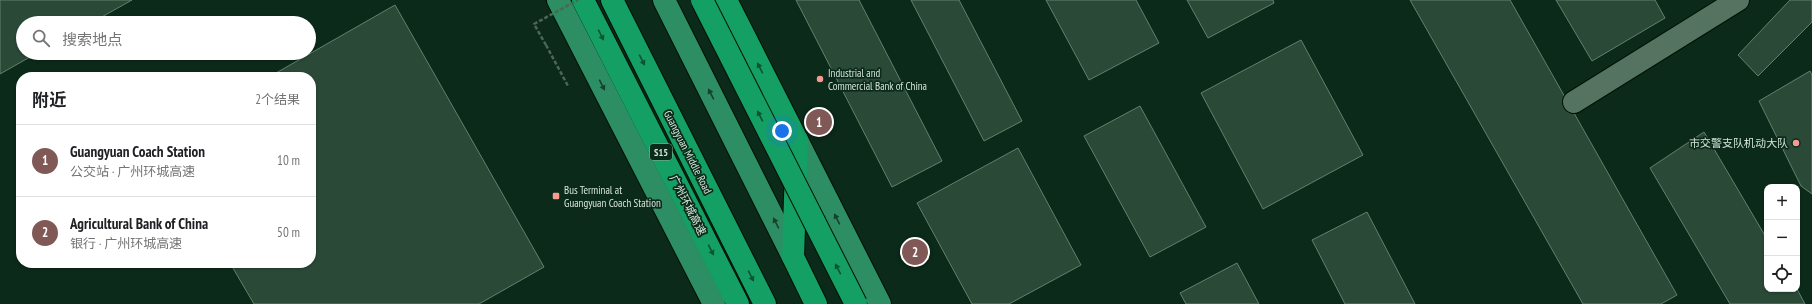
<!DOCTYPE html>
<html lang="zh">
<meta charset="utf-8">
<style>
:root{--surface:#fff;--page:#f6f6f6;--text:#202124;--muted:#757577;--line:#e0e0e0;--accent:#805856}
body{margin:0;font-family:"PT Sans Narrow","Noto Sans SC",sans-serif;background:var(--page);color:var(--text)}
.controls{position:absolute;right:12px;bottom:12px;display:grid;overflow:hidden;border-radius:8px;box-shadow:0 1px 3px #0004}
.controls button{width:36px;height:36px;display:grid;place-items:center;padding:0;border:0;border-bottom:1px solid var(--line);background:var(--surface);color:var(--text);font:20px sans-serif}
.you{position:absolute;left:782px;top:131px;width:14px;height:14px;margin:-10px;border:3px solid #fff;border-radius:50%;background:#1a73e8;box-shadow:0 0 0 6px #1a73e833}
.badge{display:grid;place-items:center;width:26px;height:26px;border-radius:50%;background:var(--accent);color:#fff;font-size:13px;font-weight:700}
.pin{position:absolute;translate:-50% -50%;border:2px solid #fff;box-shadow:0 1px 4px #0006}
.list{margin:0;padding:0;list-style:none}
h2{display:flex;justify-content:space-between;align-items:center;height:52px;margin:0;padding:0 16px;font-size:17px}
h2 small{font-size:13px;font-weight:400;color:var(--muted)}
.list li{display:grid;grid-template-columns:26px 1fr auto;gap:12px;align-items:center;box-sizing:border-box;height:72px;padding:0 16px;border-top:1px solid var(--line)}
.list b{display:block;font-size:15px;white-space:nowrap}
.list p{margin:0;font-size:13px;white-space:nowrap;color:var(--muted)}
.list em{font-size:13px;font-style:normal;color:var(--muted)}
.icon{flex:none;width:22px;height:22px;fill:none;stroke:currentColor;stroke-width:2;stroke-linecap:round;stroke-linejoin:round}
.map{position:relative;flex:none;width:1812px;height:304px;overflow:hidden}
.search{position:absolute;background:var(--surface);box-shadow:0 1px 3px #0004;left:16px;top:16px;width:300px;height:44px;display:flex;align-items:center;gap:10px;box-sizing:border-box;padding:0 14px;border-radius:22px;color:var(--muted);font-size:15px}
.panel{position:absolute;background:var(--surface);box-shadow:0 1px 3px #0004;left:16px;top:72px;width:300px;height:196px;border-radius:16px}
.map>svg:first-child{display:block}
</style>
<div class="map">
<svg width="1812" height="304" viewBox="0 0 1812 304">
<rect width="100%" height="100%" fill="#0b2a1a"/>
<!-- building -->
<g fill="#2a4937" stroke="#62826f">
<polygon points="0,0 132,0 91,23 23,23 23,53 37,53 0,74"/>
<polygon points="796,0 859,0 942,161 892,187"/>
<polygon points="911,0 959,0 1022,121 984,141"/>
<polygon points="1046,0 1136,0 1159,43 1089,80"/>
<polygon points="1187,0 1273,0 1274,3 1208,38"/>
<polygon points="1410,0 1510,0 1677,295 1661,304 1583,304"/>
<polygon points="1556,0 1655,0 1665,18 1592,61"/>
<polygon points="1790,0 1812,0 1812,22 1758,76 1738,55"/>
<polygon points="395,5 544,267 479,304 254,304 230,263 311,263 311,77 269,77"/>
<polygon points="1301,40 1363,155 1263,209 1201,93"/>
<polygon points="1810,71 1812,75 1812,194 1801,186 1759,101"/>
<polygon points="1140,106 1206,227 1150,257 1084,136"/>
<polygon points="1704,132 1767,239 1767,289 1797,289 1805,304 1730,304 1650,168"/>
<polygon points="1018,148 1081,265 1009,304 972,304 917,203"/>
<polygon points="1367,212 1415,304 1345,304 1312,240"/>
<polygon points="1237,263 1259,304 1186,304 1180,293"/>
</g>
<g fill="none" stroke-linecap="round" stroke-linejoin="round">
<defs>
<polyline id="minor" points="1574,102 1738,0"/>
<g id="major">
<polyline points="558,0 714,304"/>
<polyline points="664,0 793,257"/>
<polyline points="797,140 880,304"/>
</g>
<g id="highway">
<polyline points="583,0 738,304"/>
<polyline points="612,0 765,304"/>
<polyline points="726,0 797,140 793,257 816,304"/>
</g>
</defs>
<!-- minor casing -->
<use href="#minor" stroke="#001106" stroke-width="24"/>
<!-- major casing -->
<use href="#major" stroke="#001106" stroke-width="24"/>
<!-- highway casing -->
<use href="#highway" stroke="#001106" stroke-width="24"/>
<!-- path -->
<polyline stroke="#4c6658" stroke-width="2.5" stroke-dasharray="4 2" stroke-linecap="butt" points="546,45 568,86"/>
<!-- minor -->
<use href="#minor" stroke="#547461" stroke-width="22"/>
<!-- major -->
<use href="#major" stroke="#2e8e63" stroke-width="22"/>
<!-- highway -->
<use href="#highway" stroke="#149f64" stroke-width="22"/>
<defs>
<polyline id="highway-bridge" points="702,0 856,304"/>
</defs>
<!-- highway-bridge casing -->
<use href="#highway-bridge" stroke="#001106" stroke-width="24" stroke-linecap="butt"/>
<!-- path-bridge -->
<polyline stroke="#4c6658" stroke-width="2.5" stroke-dasharray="4 2" stroke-linecap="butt" points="546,45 534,24 578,0"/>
<!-- highway-bridge -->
<use href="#highway-bridge" stroke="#149f64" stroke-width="22"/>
</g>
<!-- one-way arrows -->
<defs><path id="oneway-solid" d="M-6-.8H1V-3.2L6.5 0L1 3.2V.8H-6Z"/></defs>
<g fill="#0e5334">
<use href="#oneway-solid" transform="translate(601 35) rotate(63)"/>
<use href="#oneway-solid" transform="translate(642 60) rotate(63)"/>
<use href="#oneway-solid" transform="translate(760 68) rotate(-117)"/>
<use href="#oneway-solid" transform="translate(760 116) rotate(-117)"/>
<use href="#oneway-solid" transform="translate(711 250) rotate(63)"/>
<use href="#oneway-solid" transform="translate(838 269) rotate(-117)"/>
<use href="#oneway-solid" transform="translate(751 276) rotate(63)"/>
</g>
<g fill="#14432c">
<use href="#oneway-solid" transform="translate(602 85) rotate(63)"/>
<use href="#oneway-solid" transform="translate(711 94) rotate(-117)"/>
<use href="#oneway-solid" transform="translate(837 219) rotate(-117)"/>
<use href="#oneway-solid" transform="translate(776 223) rotate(-117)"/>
</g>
<!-- markers -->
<g fill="#f59c92" stroke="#0b2a1a" stroke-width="1.5">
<circle cx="820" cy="79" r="4"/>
<circle cx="1796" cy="143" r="4"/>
<rect x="552" y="192" width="8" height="8" rx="2"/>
</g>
<g text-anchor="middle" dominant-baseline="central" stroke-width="3.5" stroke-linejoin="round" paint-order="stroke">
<!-- shield labels -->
<rect fill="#0b2a1a" stroke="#97aca0" stroke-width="1" x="650" y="144" width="22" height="16" rx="3"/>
<g font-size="10" font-weight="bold" fill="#d3e4d9">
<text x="661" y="152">S15</text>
</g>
<!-- poi labels -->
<g font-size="11" fill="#d3e4d9" stroke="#0b2a1a" text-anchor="start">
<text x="828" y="73">Industrial and<tspan x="828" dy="13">Commercial Bank of China</tspan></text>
<text x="1788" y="143" text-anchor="end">市交警支队机动大队</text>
<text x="564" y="190">Bus Terminal at<tspan x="564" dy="13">Guangyuan Coach Station</tspan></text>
</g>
<!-- street labels -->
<g font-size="11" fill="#d3e4d9" stroke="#0b2a1a">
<text transform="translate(688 152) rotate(63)">Guangyuan Middle Road</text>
<text transform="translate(688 205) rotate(63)">广州环城高速</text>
</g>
</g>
</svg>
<div class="controls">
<button>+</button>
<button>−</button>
<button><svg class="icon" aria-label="locate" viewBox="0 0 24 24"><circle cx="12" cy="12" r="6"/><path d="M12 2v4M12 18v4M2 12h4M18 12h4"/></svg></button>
</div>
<div class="you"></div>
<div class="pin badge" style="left:819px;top:122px">1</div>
<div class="pin badge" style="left:915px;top:252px">2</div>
<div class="search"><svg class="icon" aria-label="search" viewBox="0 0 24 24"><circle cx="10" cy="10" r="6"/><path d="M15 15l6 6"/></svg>搜索地点</div>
<section class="panel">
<h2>附近<small>2个结果</small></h2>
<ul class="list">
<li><span class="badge">1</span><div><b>Guangyuan Coach Station</b><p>公交站 · 广州环城高速</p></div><em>10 m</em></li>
<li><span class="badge">2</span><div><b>Agricultural Bank of China</b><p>银行 · 广州环城高速</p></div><em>50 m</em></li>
</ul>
</section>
</div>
